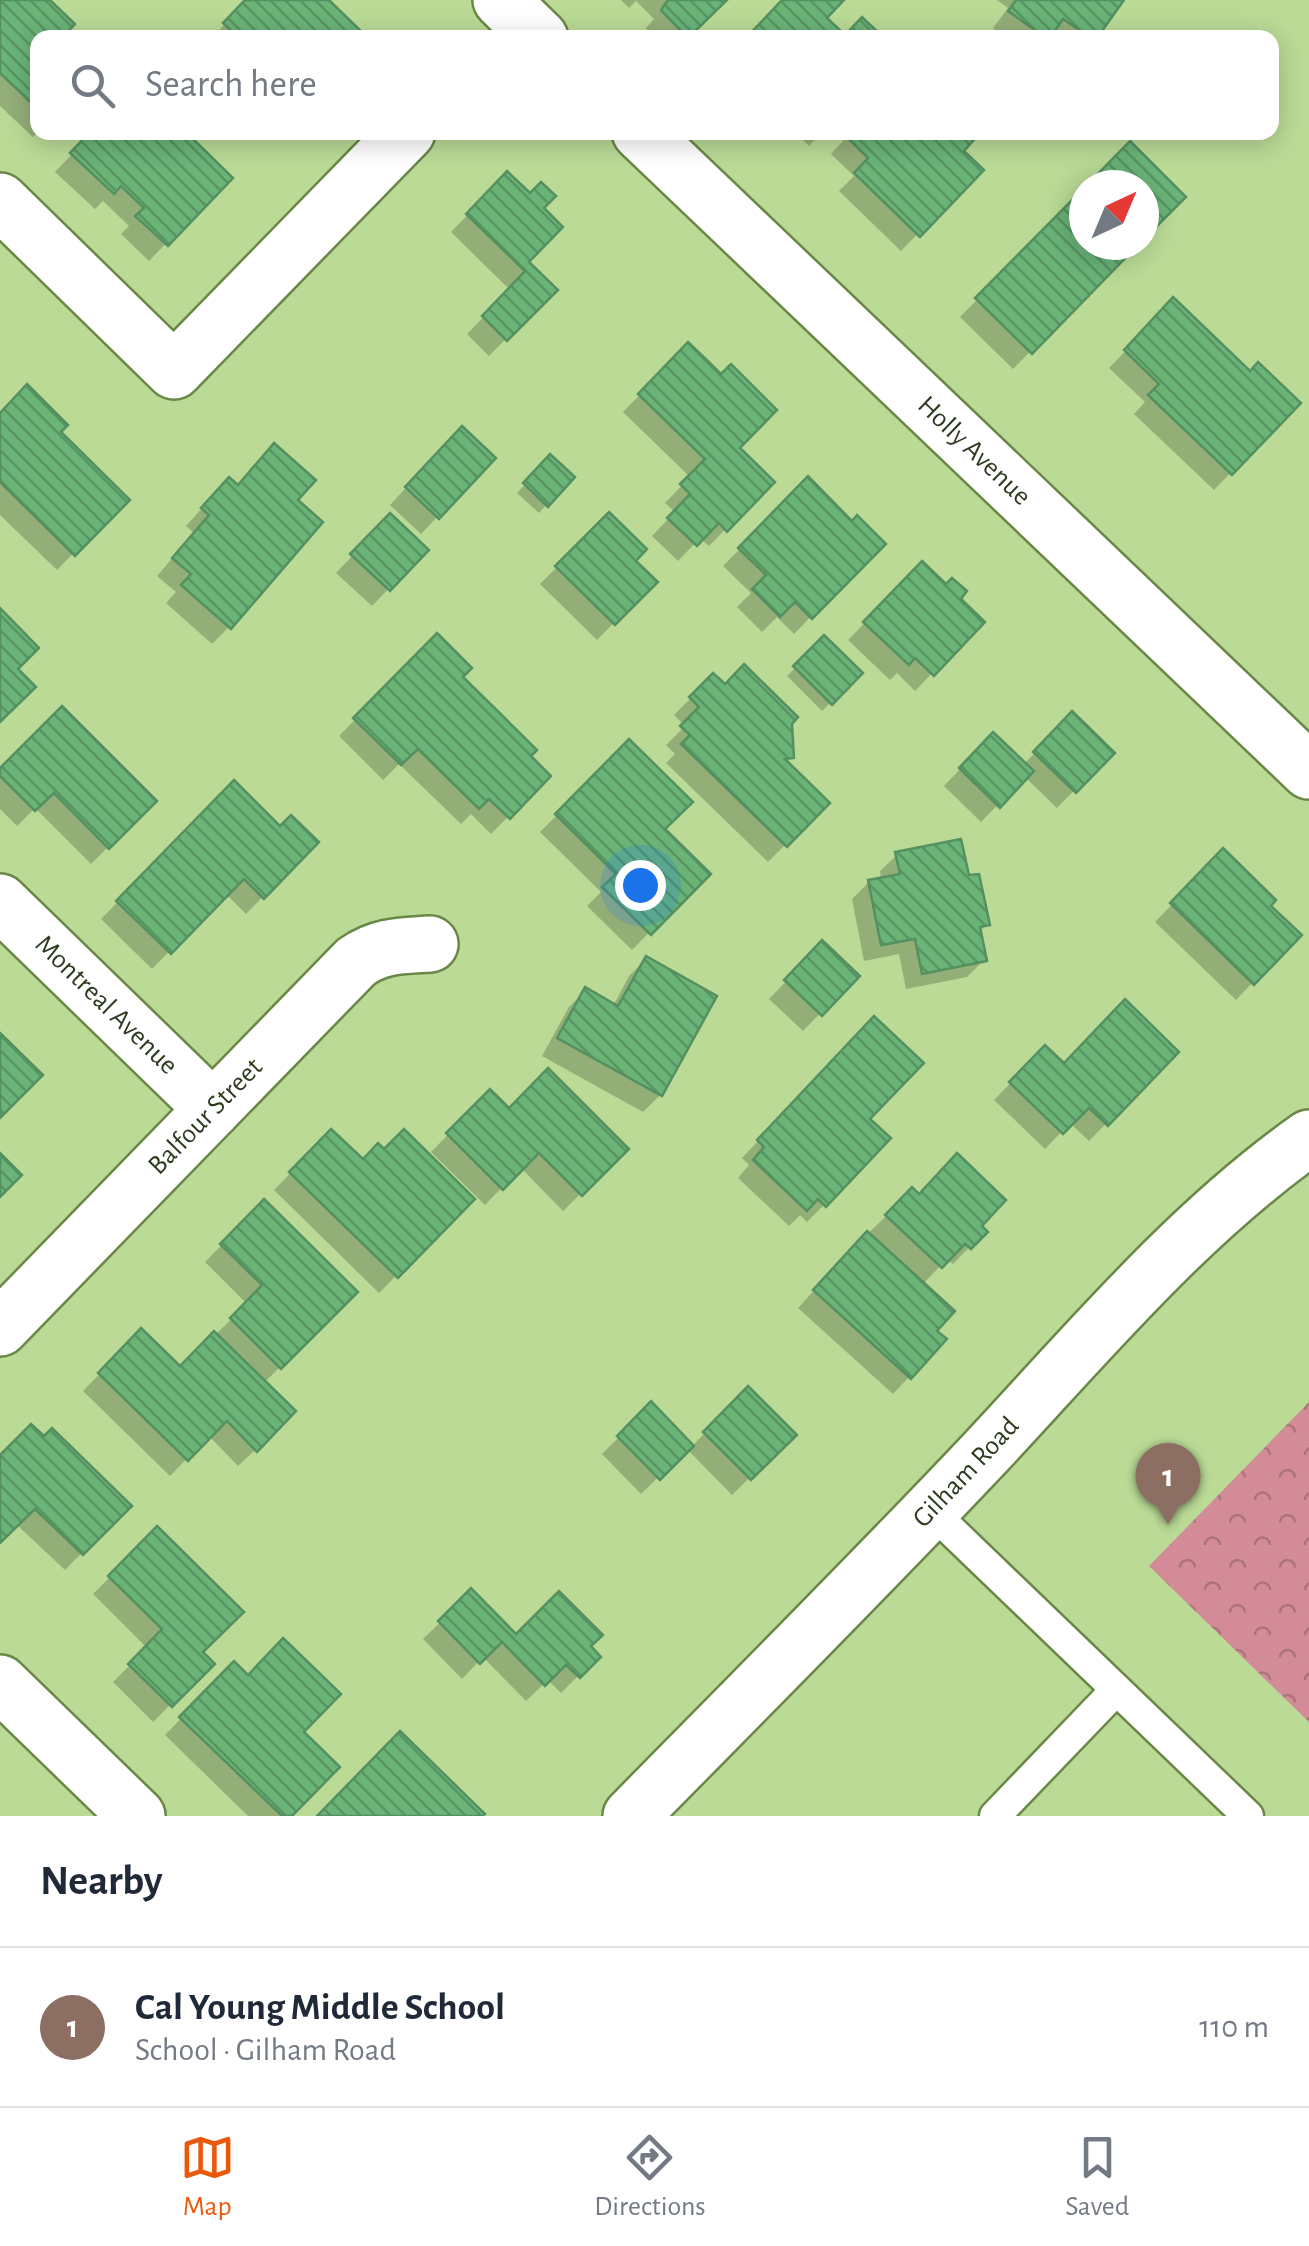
<!DOCTYPE html>
<meta charset="utf-8">
<style>
:root{--surface:#fff;--page:#f2f2f3;--text:#1f2937;--muted:#747a83;--line:#e0e1e3;--accent:#ea580c}
body{margin:0;font-family:"Alegreya Sans",sans-serif;background:var(--page);color:var(--text)}
.compass{position:absolute;left:1069px;top:170px;width:90px;height:90px;border-radius:50%;background:var(--surface);box-shadow:0 5px 25px #0003;rotate:44deg}
.you{position:absolute;left:640px;top:885px;width:35px;height:35px;margin:-25px;border:8px solid #fff;border-radius:50%;background:#1a73e8;box-shadow:0 0 0 15px #1a73e833}
.badge{display:grid;place-items:center;width:65px;height:65px;border-radius:50%;background:var(--accent);color:#fff;font-size:32px;font-weight:700}
.pin{position:absolute;translate:-50% -82px;filter:drop-shadow(0 2px 5px #0008)}
.pin::after{content:'';position:absolute;top:52px;width:35px;height:30px;background:inherit;clip-path:polygon(0 0,100% 0,50% 100%)}
.list{margin:0;padding:0;list-style:none}
h2{display:flex;justify-content:space-between;align-items:center;height:130px;margin:0;padding:0 40px;font-size:42px}
h2 small{font-size:32px;font-weight:400;color:var(--muted)}
.list li{display:grid;grid-template-columns:65px 1fr auto;gap:30px;align-items:center;box-sizing:border-box;height:160px;padding:0 40px;border-top:2px solid var(--line)}
.list b{display:block;font-size:38px;white-space:nowrap}
.list p{margin:0;font-size:32px;white-space:nowrap;color:var(--muted)}
.list em{font-size:32px;font-style:normal;color:var(--muted)}
.icon{flex:none;width:55px;height:55px;fill:none;stroke:currentColor;stroke-width:2;stroke-linecap:round;stroke-linejoin:round}
.map{position:relative;flex:none;width:1309px;height:1816px;overflow:hidden}
.search{position:absolute;background:var(--surface);box-shadow:0 5px 25px #0003;left:30px;right:30px;top:30px;height:110px;display:flex;align-items:center;gap:25px;box-sizing:border-box;padding:0 35px;border-radius:20px;color:var(--muted);font-size:38px}
.sheet{height:290px;background:var(--surface)}
nav{display:flex;justify-content:space-around;align-items:center;box-sizing:border-box;height:140px;border-top:2px solid var(--line);background:var(--surface);font-size:28px;color:var(--muted)}
nav a{display:grid;justify-items:center;gap:5px}
nav .on{color:var(--accent)}
.map>svg:first-child{display:block}
</style>
<div class="map">
<svg width="1309" height="1816" viewBox="0 0 1309 1816">
<defs>
<pattern id="park-crowns" width="20" height="18" patternUnits="userSpaceOnUse" patternTransform="scale(2.5)"><rect width="20" height="18" fill="#d38b97"/><path d="M2 6a3 3 0 1 1 6 0M12 15a3 3 0 1 1 6 0" fill="none" stroke="#ac737b"/></pattern>
<pattern id="building-back-hatch" width="6" height="6" patternUnits="userSpaceOnUse" patternTransform="scale(2.5)"><rect width="6" height="6" fill="#6ab478"/><path d="M-1 5l2 2M0 0l6 6M5-1l2 2" fill="none" stroke="#589462"/></pattern>
</defs>
<rect width="100%" height="100%" fill="#bada96"/>
<!-- park -->
<polygon fill="url(#park-crowns)" points="1309,1402 1309,1722 1149,1566"/>
<!-- shadow -->
<g fill="#0003">
<polygon points="0,0 47,0 38,38 38,132 33,137 0,106"/>
<polygon points="247,0 325,0 364,38 212,38"/>
<polygon points="621,0 724,0 685,38 655,38 646,28 654,19 636,1 629,8"/>
<polygon points="997,0 1121,0 1094,38 1006,38 993,28 1008,8"/>
<polygon points="93,132 230,178 149,261 121,234 129,226 103,201 95,209 55,172"/>
<polygon points="795,132 822,132 809,146"/>
<polygon points="851,132 960,151 980,170 901,251 839,191 854,176 831,154"/>
<polygon points="507,175 541,208 525,262 554,290 489,356 467,334 510,290 451,232"/>
<polygon points="1084,191 1084,245 1135,245 1013,369 960,317"/>
<polygon points="1174,301 1250,374 1298,403 1214,490 1134,414 1145,402 1109,368"/>
<polygon points="688,346 721,377 736,448 772,482 709,546 700,538 678,561 652,536 675,512 665,503 690,477 623,412"/>
<polygon points="0,416 58,432 126,500 57,570 0,515"/>
<polygon points="445,446 437,517 421,534 390,505"/>
<polygon points="551,457 572,477 539,513 517,493"/>
<polygon points="808,480 852,524 882,544 794,634 777,617 762,632 737,607 751,593 723,566"/>
<polygon points="236,487 294,500 229,627 212,644 166,603 176,592 157,576 194,533 186,526 212,497"/>
<polygon points="609,515 632,561 654,582 597,640 540,584"/>
<polygon points="390,516 426,550 372,606 336,573"/>
<polygon points="922,564 981,622 915,691 897,673 890,680 848,640"/>
<polygon points="437,637 460,677 548,776 491,834 471,814 461,824 399,764 383,780 339,736"/>
<polygon points="824,639 860,673 822,711 787,676"/>
<polygon points="713,676 791,757 785,762 827,803 768,862 666,763 675,754 666,745 685,726 674,715"/>
<polygon points="1072,715 1111,753 1057,808 1025,777 981,822 944,786 993,735 1024,764"/>
<polygon points="629,743 662,829 707,874 632,950 587,906 601,892 540,832"/>
<polygon points="0,771 154,801 91,864 35,808 17,826 0,809"/>
<polygon points="234,784 280,829 316,842 246,914 226,894 152,969 101,919"/>
<polygon points="1223,852 1267,906 1298,935 1236,1000 1155,922"/>
<polygon points="897,855 967,878 987,924 979,932 984,960 967,977 906,989 899,954 864,961 852,899 869,882 881,880 880,871"/>
<polygon points="822,944 856,976 803,1031 769,999"/>
<polygon points="646,959 660,1095 643,1112 542,1056 569,1007 586,990 613,1006 629,976"/>
<polygon points="858,1036 867,1119 824,1205 807,1222 800,1215 789,1226 738,1178 749,1165 742,1158"/>
<polygon points="1045,1048 1064,1066 1176,1052 1089,1141 1070,1123 1045,1149 994,1100"/>
<polygon points="490,1092 508,1111 626,1149 563,1211 521,1168 485,1205 431,1152"/>
<polygon points="331,1132 362,1162 472,1199 379,1293 274,1190"/>
<polygon points="912,1191 978,1226 984,1232 953,1264 947,1259 922,1285 934,1331 909,1377 893,1394 798,1308 850,1251"/>
<polygon points="264,1202 354,1292 264,1383 255,1450 238,1466 209,1436 170,1476 83,1391 141,1332 180,1369 247,1304 205,1262"/>
<polygon points="748,1390 793,1435 732,1495 687,1449 641,1494 602,1454 651,1405 691,1447"/>
<polygon points="0,1459 128,1506 65,1570 16,1524 0,1540"/>
<polygon points="157,1530 200,1653 211,1664 153,1722 113,1682 147,1648 93,1594"/>
<polygon points="471,1592 516,1638 597,1657 561,1693 548,1680 526,1701 483,1657 462,1679 423,1639"/>
<polygon points="234,1664 289,1816 248,1816 165,1735"/>
</g>
<!-- building -->
<g fill="url(#building-back-hatch)" stroke="#549060" stroke-width="2.5">
<polygon points="0,0 50,0 75,24 62,38 38,38 38,109 0,73"/>
<polygon points="245,0 329,0 368,38 239,38 223,23"/>
<polygon points="668,0 727,0 688,38 661,10"/>
<polygon points="782,0 844,0 827,18 845,35 862,17 884,38 746,38"/>
<polygon points="1016,0 1124,0 1097,38 1091,38 1063,19 1050,38 1046,38 1008,11"/>
<polygon points="90,132 186,132 233,178 168,246 135,216 144,208 121,186 114,194 70,153"/>
<polygon points="848,132 981,132 964,151 984,170 920,237 854,173 868,158 845,135"/>
<polygon points="1130,141 1186,197 1144,239 1144,185 1087,185"/>
<polygon points="507,171 530,193 541,182 556,196 544,208 563,227 529,262 558,290 507,341 482,316 525,271 466,214"/>
<polygon points="1084,188 1084,245 1138,245 1032,354 975,298"/>
<polygon points="1173,297 1250,371 1258,362 1301,403 1232,475 1148,395 1159,384 1124,350"/>
<polygon points="688,342 721,374 731,364 777,410 740,448 775,482 727,532 719,523 697,546 667,518 690,494 680,484 705,459 638,394"/>
<polygon points="27,384 68,425 61,432 130,500 75,556 0,482 0,413"/>
<polygon points="462,426 496,458 439,519 405,487"/>
<polygon points="274,443 316,480 298,500 323,522 231,629 181,585 191,574 172,558 209,515 201,508 229,477 238,485"/>
<polygon points="550,454 575,477 548,507 523,483"/>
<polygon points="808,476 852,521 857,515 886,544 812,619 795,602 780,617 752,589 766,575 738,548"/>
<polygon points="609,512 647,549 636,561 658,582 615,625 555,566"/>
<polygon points="390,513 429,550 390,591 350,554"/>
<polygon points="922,561 946,584 952,578 967,591 961,599 985,622 934,676 915,658 909,665 863,622"/>
<polygon points="0,608 39,648 18,669 36,687 0,722"/>
<polygon points="437,633 472,668 463,677 537,750 531,756 551,776 510,819 489,799 479,809 418,749 401,765 353,718"/>
<polygon points="824,635 863,673 832,705 793,666"/>
<polygon points="744,664 798,717 792,724 794,758 785,759 830,803 787,847 681,744 690,735 680,726 699,707 689,697 713,673 725,684"/>
<polygon points="62,706 157,801 109,849 54,793 35,811 0,776 0,768"/>
<polygon points="1072,711 1115,753 1076,793 1033,752"/>
<polygon points="993,732 1034,771 1000,808 959,768"/>
<polygon points="629,739 693,802 665,829 711,874 651,935 602,887 616,874 555,814"/>
<polygon points="234,780 280,826 291,815 319,842 264,899 244,879 171,954 116,901"/>
<polygon points="961,839 969,875 979,874 990,925 980,927 987,961 922,974 915,939 881,945 868,880 900,874 895,852"/>
<polygon points="1223,848 1276,900 1271,906 1302,935 1254,985 1170,903"/>
<polygon points="822,940 860,976 822,1016 784,980"/>
<polygon points="646,956 717,996 662,1096 557,1038 585,987 618,1006"/>
<polygon points="1125,999 1179,1052 1108,1126 1089,1108 1063,1134 1009,1082 1045,1045 1064,1063"/>
<polygon points="874,1016 924,1063 870,1119 891,1138 826,1207 818,1199 807,1211 753,1160 764,1147 757,1140"/>
<polygon points="0,1033 43,1075 0,1118"/>
<polygon points="548,1068 629,1149 582,1196 539,1153 503,1190 446,1133 490,1089 509,1108"/>
<polygon points="331,1129 363,1159 378,1143 384,1149 404,1129 475,1199 398,1278 289,1172"/>
<polygon points="0,1153 22,1175 0,1197"/>
<polygon points="957,1153 1006,1200 982,1226 988,1232 971,1249 965,1244 942,1268 885,1215 912,1187 919,1194"/>
<polygon points="264,1199 358,1292 281,1369 230,1318 262,1285 220,1244"/>
<polygon points="867,1231 955,1311 937,1331 947,1339 911,1379 813,1290"/>
<polygon points="141,1328 180,1366 214,1331 296,1411 257,1452 227,1421 188,1461 98,1373"/>
<polygon points="748,1386 797,1435 751,1480 703,1432"/>
<polygon points="651,1401 694,1446 660,1480 617,1436"/>
<polygon points="31,1424 44,1436 52,1428 132,1506 83,1555 35,1509 0,1543 0,1455"/>
<polygon points="157,1526 244,1612 203,1652 215,1664 172,1707 128,1664 162,1629 108,1576"/>
<polygon points="471,1588 516,1634 559,1591 603,1635 591,1646 601,1657 580,1678 566,1665 545,1686 502,1642 480,1664 438,1621"/>
<polygon points="283,1638 341,1694 304,1732 340,1767 292,1816 282,1816 179,1717 234,1661 248,1675"/>
<polygon points="400,1731 485,1814 483,1816 317,1816"/>
</g>
<g fill="none" stroke-linecap="round" stroke-linejoin="round">
<defs>
<g id="service">
<polyline points="931,1511 1248,1816"/>
<polyline points="995,1816 1116,1690"/>
</g>
<g id="minor">
<polyline points="501,0 540,38"/>
<path id="s1" d="M640,132L1309,771"/>
<polyline points="0,201 174,371 407,132"/>
<path id="s2" d="M0,902L213,1109"/>
<path id="s3" d="M0,1328L356,962C380,945 401,946 430,944"/>
<polyline points="0,1683 137,1816"/>
</g>
<g id="tertiary">
<path id="s4" d="M631,1816C749,1696 869,1576 985,1453C1087,1344 1186,1225 1309,1138"/>
</g>
</defs>
<!-- service casing -->
<use href="#service" stroke="#6a8746" stroke-width="35"/>
<!-- minor casing -->
<use href="#minor" stroke="#6a8746" stroke-width="60"/>
<!-- tertiary casing -->
<use href="#tertiary" stroke="#6a8746" stroke-width="60"/>
<!-- service -->
<use href="#service" stroke="#fff" stroke-width="30"/>
<!-- minor -->
<use href="#minor" stroke="#fff" stroke-width="55"/>
<!-- tertiary -->
<use href="#tertiary" stroke="#fff" stroke-width="55"/>
</g>
<g text-anchor="middle" dominant-baseline="central" stroke-width="10" stroke-linejoin="round" paint-order="stroke">
<!-- street labels -->
<g font-size="28" fill="#2f3b20" stroke="#c7e7a3">
<text stroke="none"><textPath href="#s1" startOffset="462">Holly Avenue</textPath></text>
<text stroke="none"><textPath href="#s2" startOffset="148">Montreal Avenue</textPath></text>
<text stroke="none"><textPath href="#s3" startOffset="295">Balfour Street</textPath></text>
<text stroke="none"><textPath href="#s4" startOffset="480">Gilham Road</textPath></text>
</g>
</g>
</svg>
<svg class="compass" viewBox="-18 -18 36 36"><path d="M0-13l5 13h-10z" fill="#e53935"/><path d="M0 13l5-13h-10z" fill="#747a83"/></svg>
<div class="you"></div>
<div class="pin badge" style="left:1168px;top:1525px;background:#8d6e63">1</div>
<div class="search"><svg class="icon" aria-label="search" viewBox="0 0 24 24"><circle cx="10" cy="10" r="6"/><path d="M15 15l6 6"/></svg>Search here</div>
</div>
<section class="sheet">
<h2>Nearby<small></small></h2>
<ul class="list">
<li><span class="badge" style="background:#8d6e63">1</span><div><b>Cal Young Middle School</b><p>School · Gilham Road</p></div><em>110 m</em></li>
</ul>
</section>
<nav>
<a class="on"><svg class="icon" aria-label="map" viewBox="0 0 24 24"><path d="M3 6l6-2 6 2 6-2v14l-6 2-6-2-6 2zM9 4v14M15 6v14"/></svg>Map</a>
<a><svg class="icon" aria-label="directions" viewBox="0 0 24 24"><path d="M12 3l9 9-9 9-9-9zM9 14v-3h6M13 9l2 2-2 2"/></svg>Directions</a>
<a><svg class="icon" aria-label="saved" viewBox="0 0 24 24"><path d="M7 4h10v16l-5-4-5 4z"/></svg>Saved</a>
</nav>
